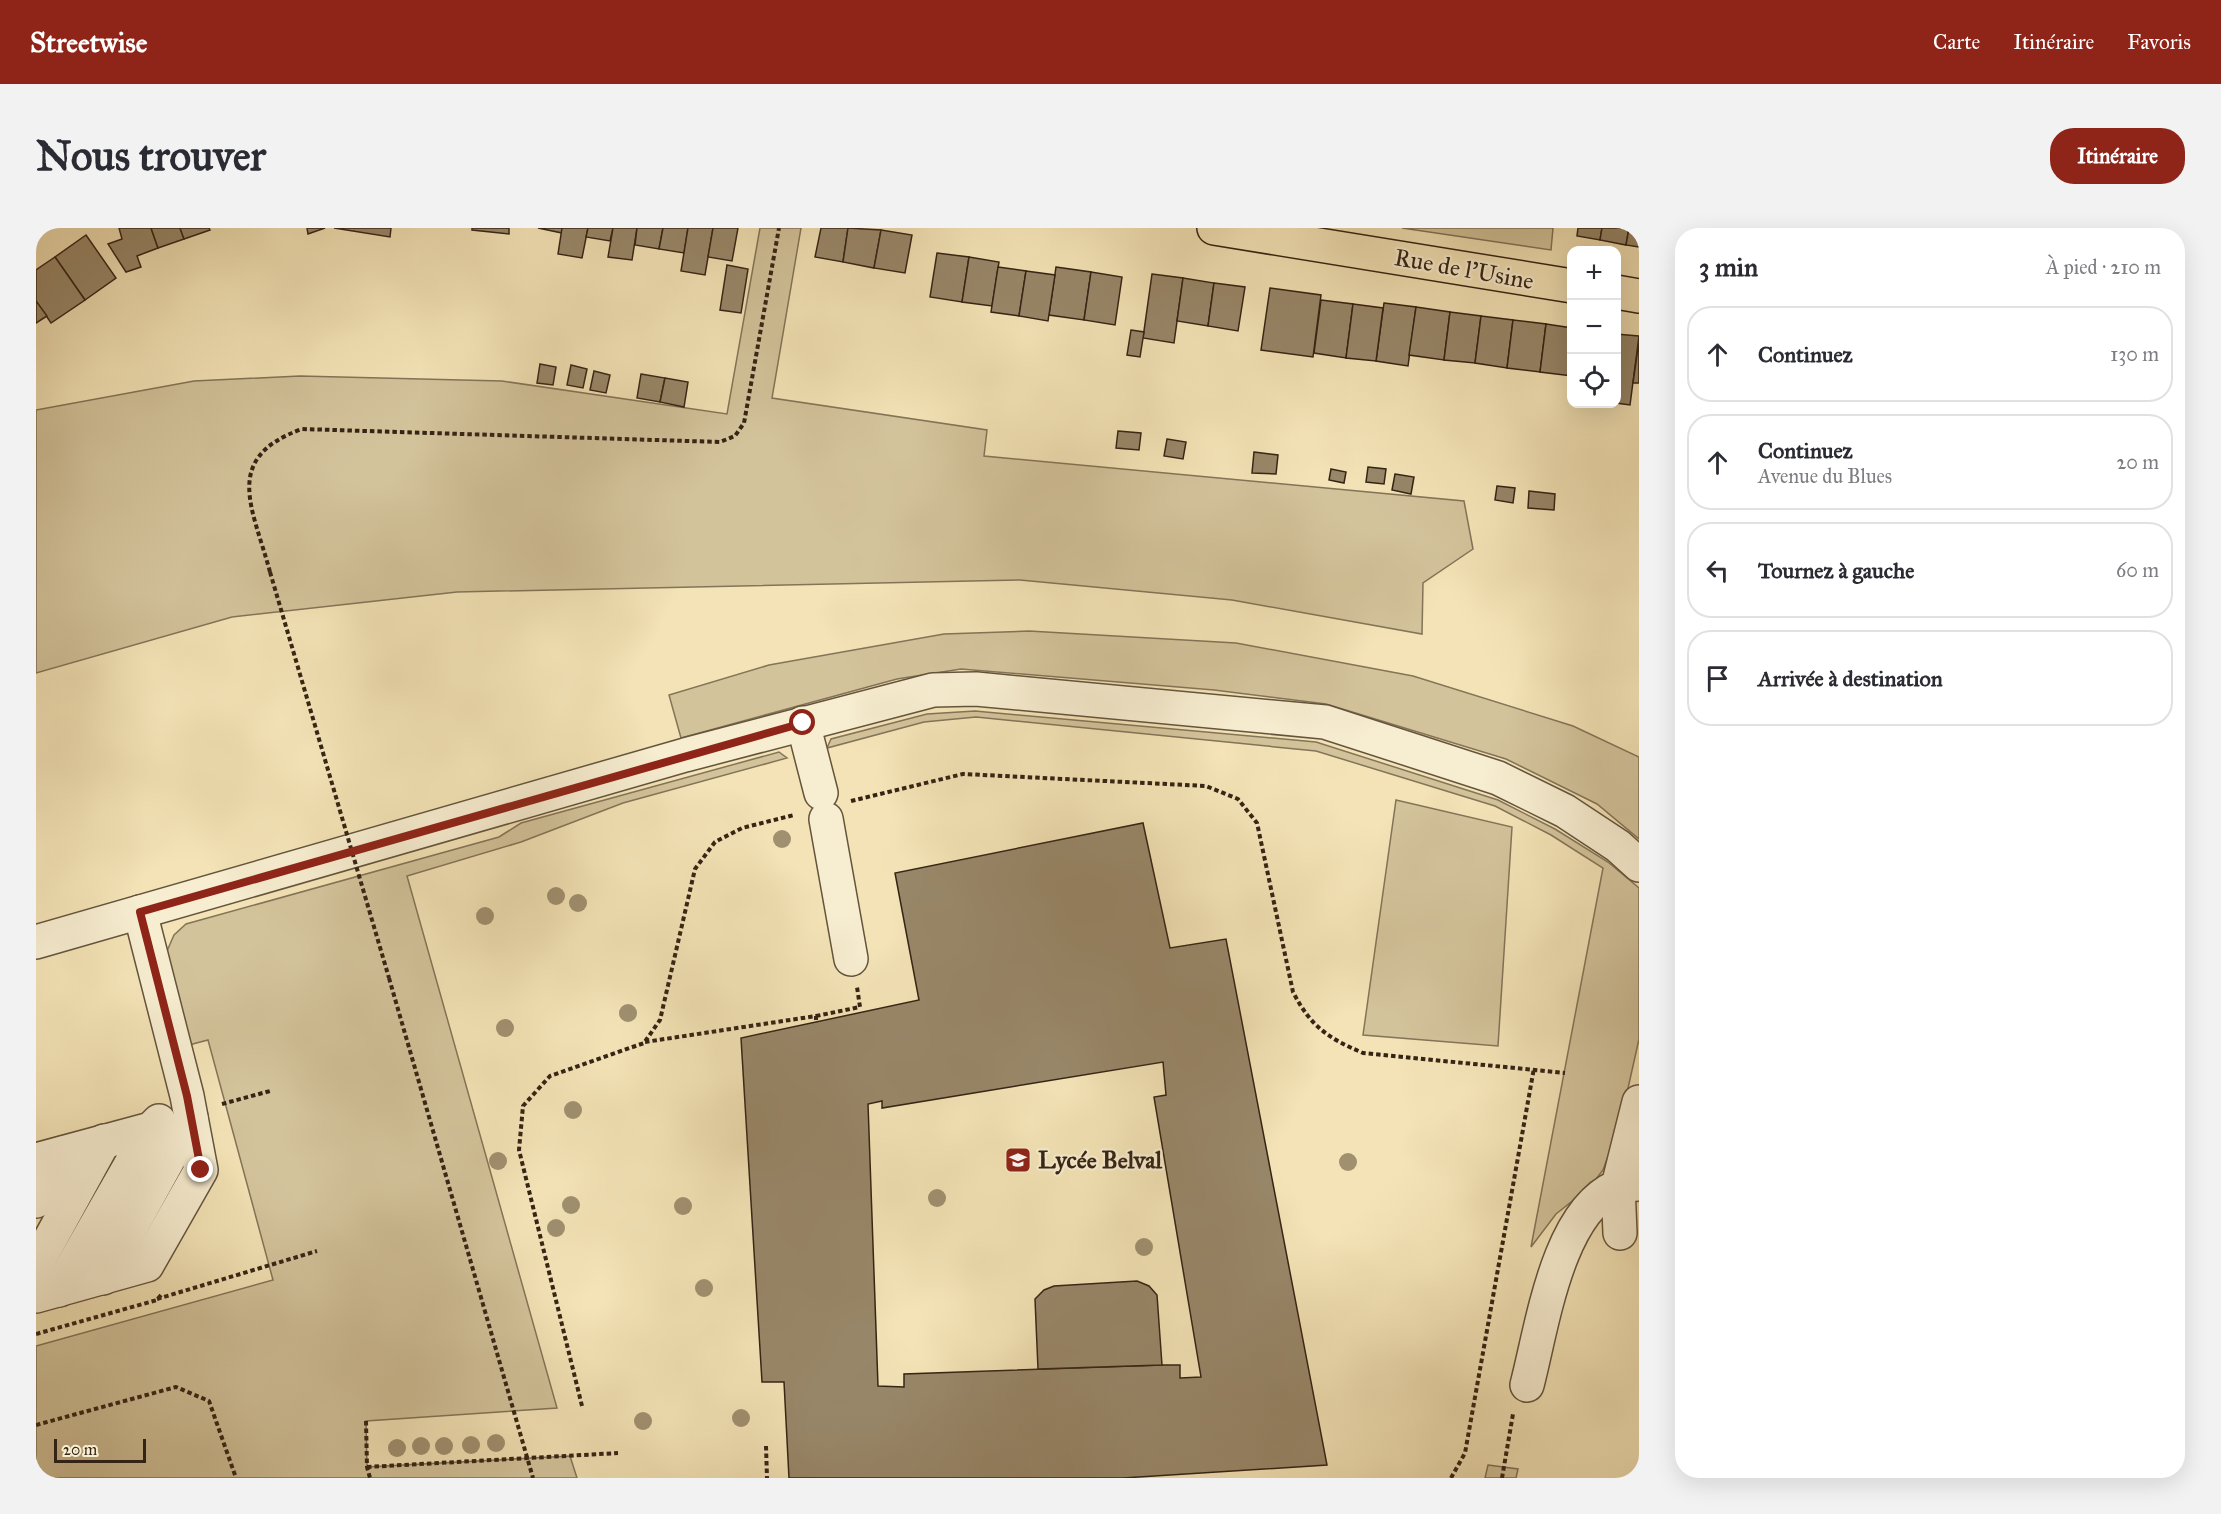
<!DOCTYPE html>
<html lang="fr">
<meta charset="utf-8">
<style>
:root{--surface:#fff;--page:#f2f2f3;--text:#2b2b33;--muted:#7c7c81;--line:#e1e1e2;--accent:#8f2418}
body{margin:0;font-family:"IM FELL Great Primer",serif;background:var(--page);color:var(--text)}
.controls{position:absolute;right:18px;top:18px;display:grid;overflow:hidden;border-radius:12px;box-shadow:0 6px 24px #0002}
.controls button{width:54px;height:54px;display:grid;place-items:center;padding:0;border:0;border-bottom:2px solid var(--line);background:var(--surface);color:var(--text);font:30px sans-serif}
.scale{position:absolute;left:18px;bottom:15px;width:92px;box-sizing:border-box;padding-left:6px;border:3px solid #352415;border-top:0;font-size:16px;line-height:21px;white-space:nowrap;color:#352415;-webkit-text-stroke:4px #f7edd0;paint-order:stroke}
.stop{position:absolute;width:18px;height:18px;margin:-14px;border:4px solid #8f2418;border-radius:50%;background:#fff}
.stop.end{background:#8f2418;border-color:#fff;box-shadow:0 2px 6px #0008}
.list{margin:0;padding:0;list-style:none}
h2{display:flex;justify-content:space-between;align-items:center;height:78px;margin:0;padding:0 24px;font-size:26px}
h2 small{font-size:20px;font-weight:400;color:var(--muted)}
.list li{display:grid;grid-template-columns:39px 1fr auto;gap:18px;align-items:center;box-sizing:border-box;height:96px;margin:0 12px 12px;padding:0 12px;border:2px solid var(--line);border-radius:24px}
.list b{display:block;font-size:22px;white-space:nowrap}
.list p{margin:0;font-size:20px;white-space:nowrap;color:var(--muted)}
.list em{font-size:20px;font-style:normal;color:var(--muted)}
.icon{flex:none;width:33px;height:33px;fill:none;stroke:currentColor;stroke-width:2;stroke-linecap:round;stroke-linejoin:round}
.map{position:relative;flex:none;width:1603px;height:1250px;overflow:hidden;border-radius:24px}
header{display:flex;align-items:center;gap:36px;box-sizing:border-box;height:84px;padding:0 30px;background:var(--accent);color:#fff}
header strong{font-size:28px}
nav{display:flex;gap:33px;margin-inline-start:auto;font-size:21px}
.intro{display:flex;align-items:center;justify-content:space-between;box-sizing:border-box;height:144px;padding:0 36px}
h1{margin:0;font-size:42px}
.button{padding:15px 27px;border-radius:24px;background:var(--accent);color:#fff;font-size:21px;font-weight:700}
main{display:flex;gap:36px;padding:0 36px}
aside{flex:1;background:var(--surface);border-radius:24px;box-shadow:0 6px 24px #0002}
.map>svg:first-child{display:block}
</style>
<header>
<strong>Streetwise</strong>
<nav><a>Carte</a><a>Itinéraire</a><a>Favoris</a></nav>
</header>
<div class="intro"><h1>Nous trouver</h1><a class="button">Itinéraire</a></div>
<main>
<div class="map">
<svg width="1603" height="1250" viewBox="0 0 1603 1250">
<rect width="100%" height="100%" fill="#f3e3b6"/>
<filter id="stains"><feTurbulence type="fractalNoise" baseFrequency=".00333" numOctaves="4"/><feColorMatrix values="0 0 0 0 .2 0 0 0 0 .09 0 0 0 0 .02 0 0 0 .5 -.17"/></filter>
<radialGradient id="worn" r=".72"><stop offset=".6" stop-color="#630" stop-opacity="0"/><stop offset="1" stop-color="#630" stop-opacity=".3"/></radialGradient>
<!-- green -->
<g fill="#d3c39b" stroke="#847458" stroke-width="1.5">
<polygon points="724,0 765,0 736,170 951,202 948,228 1428,273 1437,321 1387,355 1386,406 1196,372 984,352 421,364 196,389 0,445 0,182 158,153 264,148 466,153 691,186"/>
<polygon points="1366,0 1517,0 1515,22"/>
<polygon points="993,403 1200,415 1377,448 1537,498 1603,529 1603,611 1561,576 1470,531 1290,476 1178,462 925,441 861,451 645,510 633,467 733,437 908,406"/>
<polygon points="939,483 1280,514 1462,572 1519,601 1572,634 1603,660 1603,811 1584,896 1567,942 1554,959 1520,986 1495,1019 1567,640 1515,607 1459,578 1280,523 940,489 888,494 791,520 795,511 891,486"/>
<polygon points="743,524 751,530 587,575 485,614 371,648 521,1180 330,1193 331,1239 534,1228 541,1250 0,1250 0,1118 237,1052 172,812 149,818 131,723 138,707 150,696 463,609 485,595"/>
<polygon points="1360,572 1476,599 1462,818 1327,807"/>
<polygon points="1452,1237 1482,1241 1480,1250 1449,1250"/>
</g>
<!-- building -->
<g fill="#988769" stroke="#352415" stroke-width="1.5" fill-rule="evenodd">
<polygon points="83,0 115,0 122,20 101,28 105,39 90,44 72,16 86,11"/>
<polygon points="115,0 144,0 148,11 122,20"/>
<polygon points="144,0 173,0 174,2 148,11"/>
<polygon points="271,0 289,0 272,6"/>
<polygon points="298,0 355,0 354,9"/>
<polygon points="436,0 473,0 473,6 436,2"/>
<polygon points="502,0 526,0 526,5"/>
<polygon points="526,0 552,0 546,30 522,26"/>
<polygon points="552,0 577,0 574,13 550,9"/>
<polygon points="577,0 601,0 596,32 572,29"/>
<polygon points="601,0 627,0 623,21 599,17"/>
<polygon points="627,0 652,0 648,25 623,21"/>
<polygon points="652,0 677,0 669,47 645,43"/>
<polygon points="677,0 702,0 696,33 672,29"/>
<polygon points="785,0 812,0 807,34 779,29"/>
<polygon points="812,0 845,2 838,40 807,34"/>
<polygon points="1542,0 1566,0 1564,12 1541,8"/>
<polygon points="1566,0 1593,0 1590,17 1564,12"/>
<polygon points="1593,0 1603,0 1603,19 1590,17"/>
<polygon points="845,2 876,7 869,45 838,40"/>
<polygon points="50,7 80,50 49,72 19,29"/>
<polygon points="901,25 933,29 926,74 894,69"/>
<polygon points="19,29 49,72 15,95 0,73 0,42"/>
<polygon points="933,29 963,34 956,78 926,74"/>
<polygon points="691,37 712,41 705,85 684,82"/>
<polygon points="962,39 990,43 983,88 955,84"/>
<polygon points="1020,39 1055,44 1048,92 1013,87"/>
<polygon points="990,43 1019,47 1012,93 983,88"/>
<polygon points="1055,44 1086,49 1079,97 1048,92"/>
<polygon points="1116,46 1147,50 1138,115 1107,110"/>
<polygon points="1147,50 1178,55 1172,98 1141,93"/>
<polygon points="1178,55 1209,59 1202,103 1172,98"/>
<polygon points="1234,60 1285,67 1277,129 1225,122"/>
<polygon points="1285,72 1317,76 1310,130 1278,125"/>
<polygon points="0,73 11,88 0,95"/>
<polygon points="1348,75 1380,79 1372,138 1340,133"/>
<polygon points="1317,76 1347,80 1340,133 1310,130"/>
<polygon points="1380,79 1414,84 1408,132 1373,127"/>
<polygon points="1414,84 1445,88 1439,135 1408,132"/>
<polygon points="1445,88 1477,92 1471,140 1439,135"/>
<polygon points="1477,92 1510,96 1504,144 1471,140"/>
<polygon points="1510,96 1536,100 1536,148 1504,144"/>
<polygon points="1095,102 1108,104 1104,129 1091,127"/>
<polygon points="1580,106 1603,108 1594,177 1580,175"/>
<polygon points="1603,113 1603,155 1597,155"/>
<polygon points="504,136 520,139 517,157 501,155"/>
<polygon points="535,137 551,141 547,160 531,157"/>
<polygon points="558,143 574,147 570,165 554,162"/>
<polygon points="605,146 629,150 624,174 601,170"/>
<polygon points="629,150 652,154 648,179 624,174"/>
<polygon points="1082,203 1105,205 1103,222 1080,220"/>
<polygon points="1131,211 1150,214 1147,231 1128,228"/>
<polygon points="1218,224 1242,227 1240,246 1216,245"/>
<polygon points="1332,239 1350,241 1348,256 1330,254"/>
<polygon points="1295,241 1310,244 1308,255 1293,252"/>
<polygon points="1359,246 1378,249 1375,266 1356,262"/>
<polygon points="1461,258 1479,260 1477,275 1459,272"/>
<polygon points="1493,263 1519,266 1518,282 1492,280"/>
<path d="M1107,595L1134,720L1190,711L1291,1237L1087,1250H753L748,1154H726L705,810L883,772L859,645ZM1127,834L1130,867L1118,869L1165,1149L1144,1150V1137H1126L868,1146V1159L842,1158L832,876L846,873V880Z"/>
<polygon points="1101,1053 1113,1058 1121,1067 1126,1137 1002,1141 999,1071 1008,1062 1018,1058"/>
</g>
<g fill="none" stroke-linecap="round" stroke-linejoin="round">
<defs>
<g id="minor">
<polyline points="767,495 785,565"/>
<polyline points="790,591 815,731"/>
<polyline points="0,714 649,527 897,462 940,461 1289,494 1462,550 1529,583 1582,618 1603,637"/>
<polyline points="0,932 115,901 123,893"/>
<polyline points="0,973 27,925"/>
<polyline points="1584,1005 1582,958 1603,874"/>
<polyline points="0,1037 68,913"/>
<polyline points="67,1050 155,890"/>
<polyline points="23,1062 115,901"/>
<polyline points="0,1068 111,1037 165,942 151,868 104,684"/>
<path d="M1491,1157C1506,1100 1521,985 1580,959C1587,956 1596,957 1603,956"/>
</g>
<g id="major">
<polyline points="1178,0 1536,58"/>
<polyline points="1580,64 1603,68"/>
</g>
</defs>
<!-- minor casing -->
<use href="#minor" stroke="#64543d" stroke-width="36"/>
<!-- major casing -->
<use href="#major" stroke="#352415" stroke-width="36"/>
<!-- path -->
<g stroke="#352415" stroke-width="4" stroke-dasharray="4.5 3" stroke-linecap="butt">
<path d="M234,344C217,280 185,230 266,201L684,214L699,208L708,195L743,0"/>
<path d="M815,573L927,546L1170,558L1202,571L1221,595L1257,764C1275,799 1292,810 1327,825L1529,845"/>
<polyline points="353,750 497,1250"/>
<polyline points="780,788 824,779 821,759"/>
<polyline points="609,814 780,788 780,794"/>
<polyline points="186,876 234,863"/>
<polyline points="121,1071 281,1023"/>
<polyline points="0,1106 121,1072 125,1067"/>
<polyline points="546,1178 483,922 487,878 514,848 608,815 624,792 659,641 679,614 706,600 758,587"/>
<polyline points="330,1193 331,1239 334,1250"/>
<polyline points="0,1197 140,1159 173,1173 200,1250"/>
<polyline points="730,1218 731,1250"/>
<polyline points="331,1239 582,1225"/>
<polyline points="1415,1250 1429,1225 1498,840"/>
<polyline points="1466,1250 1477,1186"/>
</g>
<!-- minor -->
<use href="#minor" stroke="#f7edd0" stroke-width="33"/>
<!-- major -->
<use href="#major" stroke="#f3e3b6" stroke-width="33"/>
<!-- path-bridge -->
<polyline stroke="#352415" stroke-width="4" stroke-dasharray="4.5 3" stroke-linecap="butt" points="234,344 353,750"/>
</g>
<!-- trees -->
<g fill="#a09070">
<circle cx="746" cy="611" r="9"/>
<circle cx="520" cy="668" r="9"/>
<circle cx="542" cy="675" r="9"/>
<circle cx="449" cy="688" r="9"/>
<circle cx="592" cy="785" r="9"/>
<circle cx="469" cy="800" r="9"/>
<circle cx="537" cy="882" r="9"/>
<circle cx="462" cy="933" r="9"/>
<circle cx="1312" cy="934" r="9"/>
<circle cx="901" cy="970" r="9"/>
<circle cx="535" cy="977" r="9"/>
<circle cx="647" cy="978" r="9"/>
<circle cx="520" cy="1000" r="9"/>
<circle cx="1108" cy="1019" r="9"/>
<circle cx="668" cy="1060" r="9"/>
<circle cx="705" cy="1190" r="9"/>
<circle cx="607" cy="1193" r="9"/>
<circle cx="460" cy="1215" r="9"/>
<circle cx="435" cy="1217" r="9"/>
<circle cx="385" cy="1218" r="9"/>
<circle cx="408" cy="1218" r="9"/>
<circle cx="361" cy="1220" r="9"/>
</g>
<g fill="none" stroke-linecap="round" stroke-linejoin="round">
<!-- route -->
<polyline stroke="#8f2418" stroke-width="8" points="165,942 151,868 104,684 767,495"/>
</g>
<!-- icons -->
<defs>
<symbol id="school-square" viewBox="-11 -11 22 22"><rect x="-9" y="-9" width="18" height="18" rx="4" fill="#8f2418" stroke="#f7edd0"/><path d="M0-5L7-2L0 1L-7-2ZM-4 1L0 2.5L4 1V4Q0 6-4 4Z" fill="#fff"/></symbol>
</defs>
<g fill-rule="evenodd">
<use href="#school-square" x="967" y="917" width="30" height="30"/>
</g>
<g text-anchor="middle" dominant-baseline="central" stroke-width="4.5" stroke-linejoin="round" paint-order="stroke">
<!-- street labels -->
<g font-size="24" fill="#352415" stroke="#f7edd0">
<text transform="translate(1428 41) rotate(10)">Rue de l'Usine</text>
</g>
<!-- poi labels -->
<g font-size="24" font-weight="bold" fill="#352415" stroke="#f7edd0" text-anchor="start">
<text x="1002" y="932">Lycée Belval</text>
</g>
</g>
<rect width="100%" height="100%" filter="url(#stains)"/>
<rect width="100%" height="100%" fill="url(#worn)"/>
</svg>
<div class="controls">
<button>+</button>
<button>−</button>
<button><svg class="icon" aria-label="locate" viewBox="0 0 24 24"><circle cx="12" cy="12" r="6"/><path d="M12 2v4M12 18v4M2 12h4M18 12h4"/></svg></button>
</div>
<div class="scale">20 m</div>
<div class="stop" style="left:767px;top:495px"></div>
<div class="stop end" style="left:165px;top:942px"></div>
</div>
<aside>
<h2>3 min<small>À pied · 210 m</small></h2>
<ul class="list">
<li><svg class="icon" aria-label="ahead" viewBox="0 0 24 24"><path d="M12 20V5M6 11l6-6 6 6"/></svg><div><b>Continuez</b></div><em>130 m</em></li>
<li><svg class="icon" aria-label="ahead" viewBox="0 0 24 24"><path d="M12 20V5M6 11l6-6 6 6"/></svg><div><b>Continuez</b><p>Avenue du Blues</p></div><em>20 m</em></li>
<li><svg class="icon" aria-label="left" viewBox="0 0 24 24"><path d="M17 20v-9H6M10 6l-5 5 5 5"/></svg><div><b>Tournez à gauche</b></div><em>60 m</em></li>
<li><svg class="icon" aria-label="arrive" viewBox="0 0 24 24"><path d="M6 21V4h12l-3 4 3 4H6"/></svg><div><b>Arrivée à destination</b></div></li>
</ul>
</aside>
</main>
